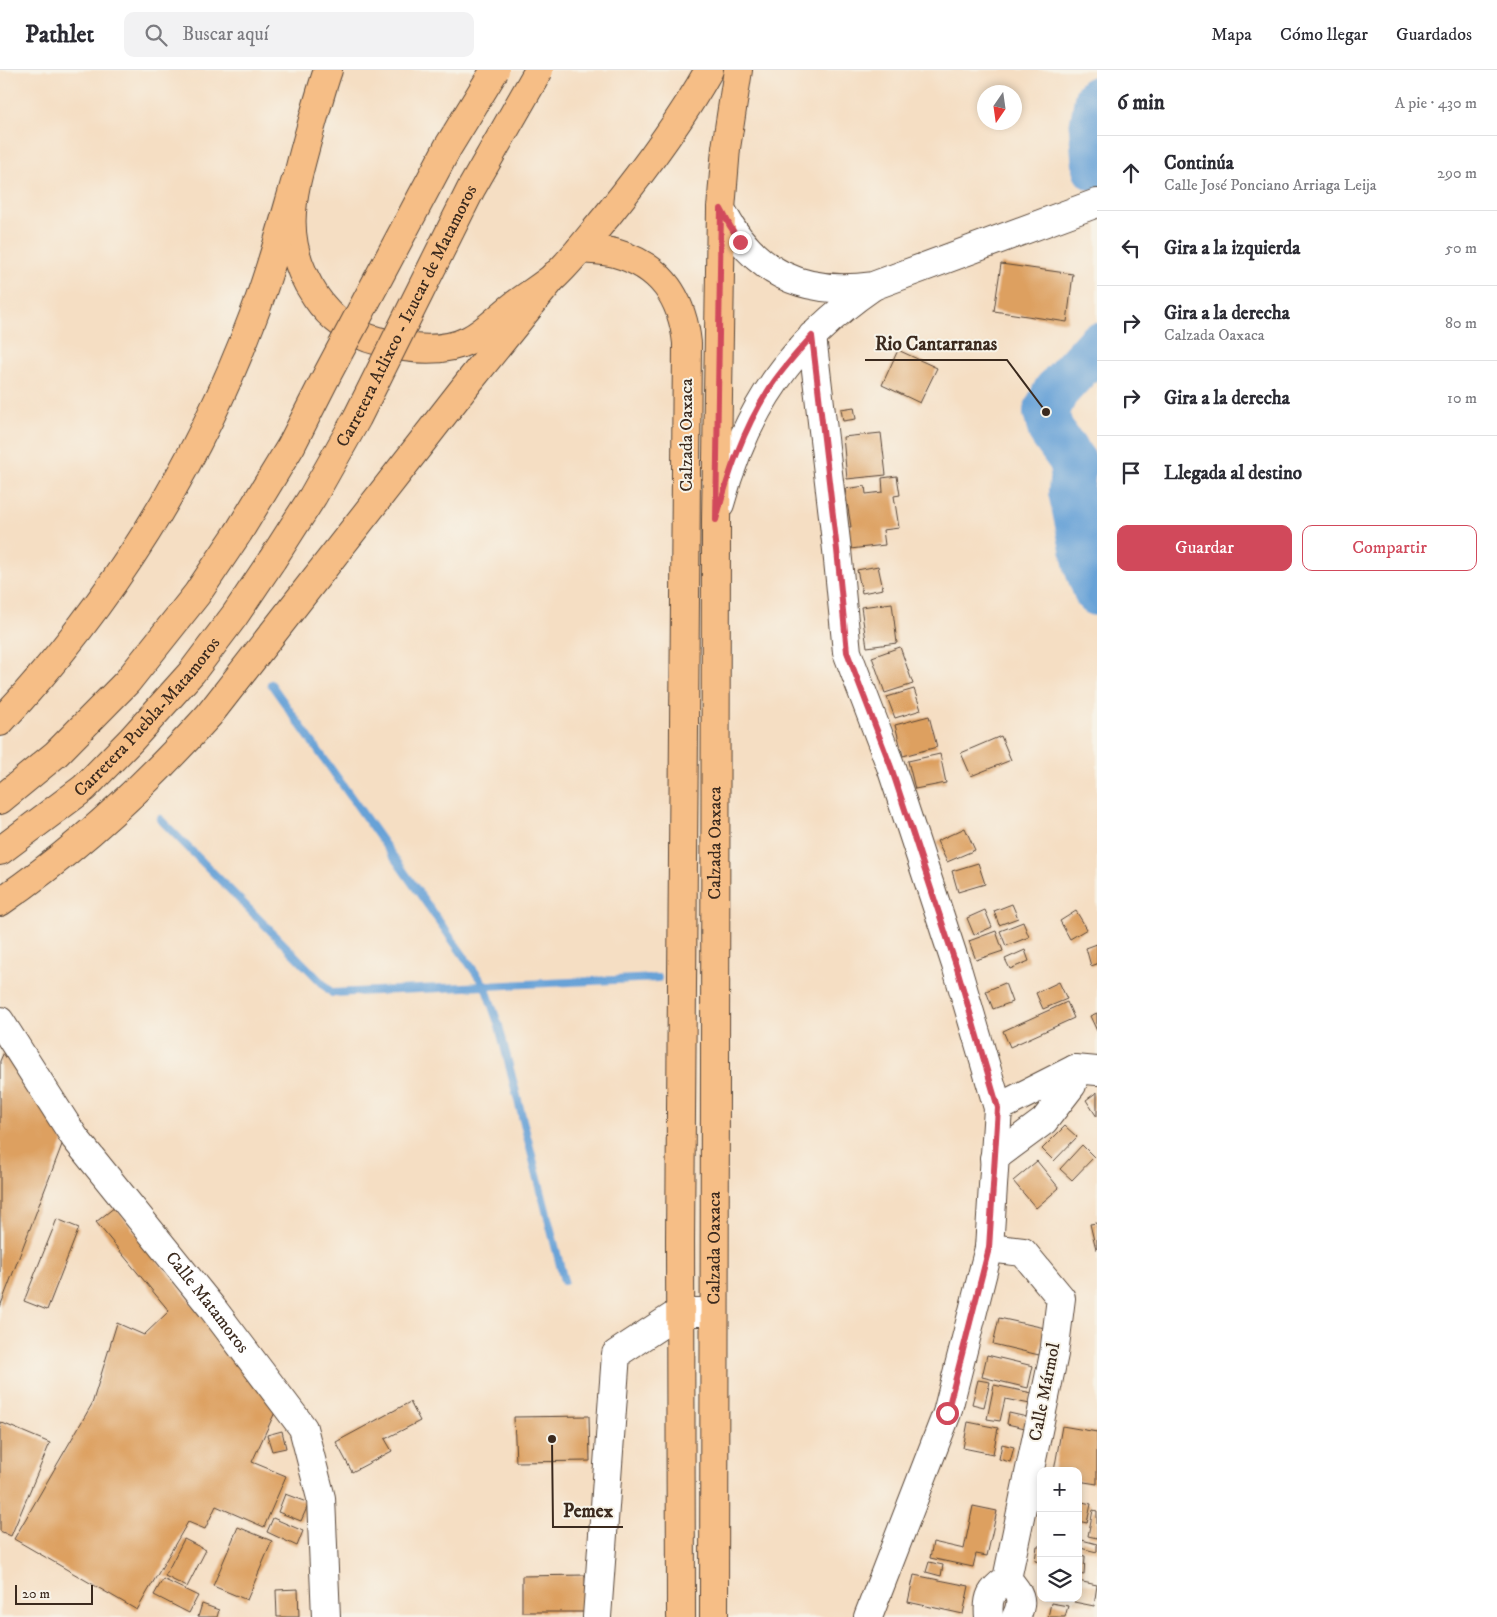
<!DOCTYPE html>
<html lang="es">
<meta charset="utf-8">
<style>
:root{--surface:#fff;--page:#f2f2f3;--text:#2b2b33;--muted:#7c7c81;--line:#e1e1e2;--accent:#d1495b}
body{margin:0;font-family:"IM FELL DW Pica",serif;background:var(--page);color:var(--text)}
.controls{position:absolute;right:15px;bottom:15px;display:grid;overflow:hidden;border-radius:10px;box-shadow:0 2px 8px #0003}
.controls button{width:45px;height:45px;display:grid;place-items:center;padding:0;border:0;border-bottom:1px solid var(--line);background:var(--surface);color:var(--text);font:25px sans-serif}
.compass{position:absolute;left:977px;top:15px;width:45px;height:45px;border-radius:50%;background:var(--surface);box-shadow:0 2px 8px #0003;rotate:193deg}
.scale{position:absolute;left:15px;bottom:12px;width:78px;box-sizing:border-box;padding-left:5px;border:2px solid #3b2a1e;border-top:0;font-size:14px;line-height:18px;white-space:nowrap;color:#3b2a1e;-webkit-text-stroke:4px #f7f3e8;paint-order:stroke}
.stop{position:absolute;width:15px;height:15px;margin:-11px;border:4px solid #d1495b;border-radius:50%;background:#fff}
.stop.end{background:#d1495b;border-color:#fff;box-shadow:0 1px 5px #0008}
.list{margin:0;padding:0;list-style:none}
h2{display:flex;justify-content:space-between;align-items:center;height:65px;margin:0;padding:0 20px;font-size:21px}
h2 small{font-size:16px;font-weight:400;color:var(--muted)}
.list li{display:grid;grid-template-columns:32px 1fr auto;gap:15px;align-items:center;box-sizing:border-box;height:75px;padding:0 20px;border-top:1px solid var(--line)}
.list b{display:block;font-size:19px;white-space:nowrap}
.list p{margin:0;font-size:16px;white-space:nowrap;color:var(--muted)}
.list em{font-size:16px;font-style:normal;color:var(--muted)}
.actions{display:flex;gap:10px;padding:15px 20px}
.actions a{flex:1;padding:11px 0;border:1px solid var(--accent);border-radius:10px;text-align:center;font-size:18px;color:var(--accent)}
.actions .main{background:var(--accent);color:#fff}
.icon{flex:none;width:28px;height:28px;fill:none;stroke:currentColor;stroke-width:2;stroke-linecap:round;stroke-linejoin:round}
.map{position:relative;flex:none;width:1097px;height:1547px;overflow:hidden}
header{display:flex;align-items:center;gap:30px;box-sizing:border-box;height:70px;padding:0 25px;background:var(--surface);border-bottom:1px solid var(--line)}
header strong{font-size:24px}
nav{display:flex;gap:28px;margin-inline-start:auto;font-size:18px}
.search{width:350px;height:45px;background:var(--page);display:flex;align-items:center;gap:12px;box-sizing:border-box;padding:0 18px;border-radius:10px;color:var(--muted);font-size:19px}
main{display:flex}
aside{flex:1;background:var(--surface)}
.map>svg:first-child{display:block}
</style>
<header>
<strong>Pathlet</strong>
<div class="search"><svg class="icon" aria-label="search" viewBox="0 0 24 24"><circle cx="10" cy="10" r="6"/><path d="M15 15l6 6"/></svg>Buscar aquí</div>
<nav><a>Mapa</a><a>Cómo llegar</a><a>Guardados</a></nav>
</header>
<main>
<div class="map">
<svg width="1097" height="1547" viewBox="0 0 1097 1547">
<rect width="100%" height="100%" fill="#f7f3e8"/>
<filter id="ink" filterUnits="userSpaceOnUse"><feTurbulence type="fractalNoise" baseFrequency=".02" numOctaves="2"/><feDisplacementMap in="SourceGraphic" scale="10" xChannelSelector="R" yChannelSelector="G"/><feConvolveMatrix kernelMatrix="1 2 1 2 8 2 1 2 1" color-interpolation-filters="sRGB"/></filter>
<filter id="wash" filterUnits="userSpaceOnUse"><feTurbulence type="fractalNoise" baseFrequency=".0096" numOctaves="4" result="noise"/><feDisplacementMap in="SourceGraphic" scale="20" xChannelSelector="R" yChannelSelector="G"/><feGaussianBlur stdDeviation="1.12" result="paint"/><feColorMatrix in="noise" values="0 0 0 0 0 0 0 0 0 0 0 0 0 0 0 0 0 1.4 0 .05"/><feComposite in="paint" operator="in"/></filter>
<g filter="url(#wash)">
<rect width="100%" height="100%" fill="#f5dec3"/>
<g fill="none" stroke-linecap="round" stroke-linejoin="round">
<!-- stream -->
<g stroke="#67a2d7" stroke-width="8">
<polyline points="271,614 485,916 499,956 564,1211"/>
<polyline points="160,749 332,923 658,908"/>
</g>
<!-- river -->
<g stroke="#67a2d7" stroke-width="46">
<polyline points="1095,98 1092,59 1097,29"/>
<polyline points="1097,276 1056,321 1046,342 1051,361 1074,393 1071,421 1087,497 1097,523"/>
</g>
</g>
<g id="blocks">
<!-- building -->
<g fill="#dda060">
<polygon points="1001,194 1073,204 1067,252 994,241"/>
<polygon points="898,280 937,298 920,333 882,315"/>
<polygon points="854,337 856,349 843,351 841,339"/>
<polygon points="881,363 886,405 847,409 843,367"/>
<polygon points="897,406 900,425 894,426 899,458 883,460 885,475 850,479 847,457 851,457 845,419 865,416 866,424 883,422 882,408"/>
<polygon points="878,496 883,519 862,523 857,500"/>
<polygon points="892,533 897,573 867,577 861,537"/>
<polygon points="900,577 913,614 885,623 872,587"/>
<polygon points="914,619 921,640 895,648 887,627"/>
<polygon points="929,646 937,677 903,686 895,655"/>
<polygon points="1001,666 1011,690 971,706 961,683"/>
<polygon points="940,684 946,713 915,719 908,691"/>
<polygon points="965,758 975,780 947,792 937,771"/>
<polygon points="978,793 985,814 958,822 952,801"/>
<polygon points="1012,834 1018,848 999,855 994,841"/>
<polygon points="985,840 992,857 974,865 967,848"/>
<polygon points="1076,841 1087,859 1070,869 1060,851"/>
<polygon points="1023,852 1029,867 1006,876 1000,861"/>
<polygon points="996,861 1003,881 976,890 969,871"/>
<polygon points="1097,874 1097,894 1091,896 1086,878"/>
<polygon points="1025,880 1029,891 1010,899 1005,889"/>
<polygon points="1059,912 1067,929 1043,939 1036,923"/>
<polygon points="1005,913 1012,932 993,939 986,921"/>
<polygon points="1067,932 1074,948 1010,977 1003,961"/>
<polygon points="1097,943 1097,961 1090,946"/>
<polygon points="8,973 63,1072 0,1237 0,991"/>
<polygon points="1097,1022 1097,1047 1086,1030"/>
<polygon points="1065,1056 1077,1067 1054,1091 1042,1079"/>
<polygon points="1082,1075 1094,1087 1072,1110 1060,1099"/>
<polygon points="1037,1091 1059,1118 1036,1138 1013,1111"/>
<polygon points="115,1137 276,1340 252,1392 286,1406 264,1457 216,1436 205,1459 188,1452 137,1540 14,1469 92,1334 117,1253 144,1265 169,1241 96,1152"/>
<polygon points="57,1149 79,1158 47,1240 24,1231"/>
<polygon points="1097,1153 1097,1179 1096,1179 1090,1154"/>
<polygon points="999,1248 1045,1258 1039,1285 993,1274"/>
<polygon points="987,1285 1033,1296 1028,1318 982,1307"/>
<polygon points="978,1310 990,1312 984,1337 972,1334"/>
<polygon points="994,1315 1032,1323 1030,1334 1005,1329 1000,1351 987,1349"/>
<polygon points="410,1332 420,1351 385,1369 392,1381 352,1402 336,1372"/>
<polygon points="1009,1343 1027,1347 1025,1358 1007,1354"/>
<polygon points="589,1346 590,1391 516,1392 514,1347"/>
<polygon points="0,1352 50,1373 11,1466 0,1461"/>
<polygon points="968,1352 998,1358 993,1384 963,1378"/>
<polygon points="1062,1356 1097,1362 1097,1414 1078,1411 1078,1401 1054,1401"/>
<polygon points="282,1361 286,1378 272,1381 267,1365"/>
<polygon points="1002,1374 1014,1377 1010,1392 999,1389"/>
<polygon points="285,1424 309,1433 301,1451 278,1442"/>
<polygon points="1078,1431 1091,1434 1087,1453 1078,1451"/>
<polygon points="973,1436 997,1441 987,1486 976,1484 973,1497 930,1488 933,1472 964,1479"/>
<polygon points="1093,1440 1097,1441 1097,1468 1088,1466"/>
<polygon points="273,1448 303,1461 297,1476 267,1462"/>
<polygon points="238,1457 272,1471 247,1530 213,1516"/>
<polygon points="184,1469 206,1480 187,1517 165,1506"/>
<polygon points="1082,1470 1097,1474 1097,1482 1080,1478"/>
<polygon points="1037,1476 1041,1476 1041,1492 1035,1491"/>
<polygon points="1078,1485 1085,1486 1084,1505 1078,1504"/>
<polygon points="929,1492 943,1495 941,1506 926,1502"/>
<polygon points="585,1505 586,1542 522,1542 522,1506"/>
<polygon points="914,1505 969,1516 963,1544 908,1532"/>
<polygon points="163,1509 198,1526 189,1543 154,1525"/>
<polygon points="1078,1511 1097,1515 1094,1536 1074,1532 1075,1528 1078,1528"/>
<polygon points="298,1519 299,1547 277,1547 276,1520"/>
<polygon points="1051,1533 1068,1536 1065,1547 1048,1547"/>
<polygon points="202,1534 219,1540 217,1547 198,1547"/>
</g>
</g>
</g>
<g filter="url(#ink)">
<use href="#blocks" fill-opacity="0" stroke="#574537" stroke-width="1"/>
<g fill="none" stroke-linecap="round" stroke-linejoin="round">
<defs>
<g id="minor">
<path d="M721,139C753,203 803,226 873,216L1097,133"/>
<polyline points="812,266 837,480 847,582 891,697 956,895 998,1038 989,1178 947,1343 868,1547"/>
<path d="M720,434C745,340 792,272 872,217"/>
<path id="s1" d="M0,951L75,1068L213,1239L303,1358L321,1428L326,1547"/>
<polyline points="998,1038 1075,999 1097,1001"/>
<polyline points="994,1088 1044,1051 1072,1015 1075,999"/>
<path d="M989,1178L1023,1182L1061,1228L1054,1284L1007,1509C991,1520 987,1527 989,1547"/>
<path d="M1007,1509C1019,1522 1025,1530 1016,1547"/>
<polyline points="597,1547 616,1284 680,1242 714,1242"/>
</g>
<g id="major">
<path d="M328,0C320,23 314,47 307,71C291,129 279,172 316,227C330,248 353,265 378,271C406,279 441,284 469,270C485,262 498,248 512,237C526,226 542,217 556,205C575,187 590,166 607,146C644,100 680,52 709,0"/>
<path d="M580,179C591,180 604,180 615,183C661,196 682,227 687,273L680,1170L681,1547"/>
<path id="s2" d="M714,1547L716,450L721,139L726,78L738,0"/>
</g>
<g id="highway">
<path d="M0,652C110,535 197,397 253,247C270,203 282,158 295,113"/>
<polyline points="0,730 56,684 127,612 197,524 238,463"/>
<path id="s3" d="M0,781L84,718L131,670L192,602L235,545L272,490"/>
<path d="M0,832C78,779 146,715 209,645L468,313L555,205"/>
</g>
</defs>
<!-- minor casing -->
<use href="#minor" stroke="#574537" stroke-width="30"/>
<!-- major casing -->
<use href="#major" stroke="#574537" stroke-width="30"/>
<!-- highway casing -->
<use href="#highway" stroke="#574537" stroke-width="30"/>
<!-- minor -->
<use href="#minor" stroke="#fff" stroke-width="28"/>
<!-- major -->
<use href="#major" stroke="#f6be86" stroke-width="28"/>
<!-- highway -->
<use href="#highway" stroke="#f6be86" stroke-width="28"/>
<defs>
<g id="highway-bridge">
<polyline points="238,463 291,376 328,303 448,77 495,0"/>
<path id="s4" d="M272,490L313,426L357,348L471,119L539,0"/>
</g>
</defs>
<!-- highway-bridge casing -->
<use href="#highway-bridge" stroke="#574537" stroke-width="30" stroke-linecap="butt"/>
<!-- highway-bridge -->
<use href="#highway-bridge" stroke="#f6be86" stroke-width="28"/>
</g>
</g>
<g fill="none" stroke-linecap="round" stroke-linejoin="round" filter="url(#ink)">
<!-- route -->
<path stroke="#d1495b" stroke-width="6" d="M740,172L730,156L721,139L716,450C728,404 743,360 769,319C781,300 797,283 812,266L837,480L847,582L891,697L956,895L998,1038L989,1178L947,1343"/>
</g>
<g text-anchor="middle" dominant-baseline="central" stroke-width="4" stroke-linejoin="round" paint-order="stroke">
<!-- street labels -->
<g font-size="18" fill="#3b2a1e" stroke="#f7f3e8">
<text stroke="none"><textPath href="#s4" startOffset="279">Carretera Atlixco - Izucar de Matamoros</textPath></text>
<text transform="translate(687 365) rotate(-90)">Calzada Oaxaca</text>
<text stroke="none"><textPath href="#s3" startOffset="200">Carretera Puebla-Matamoros</textPath></text>
<text stroke="none"><textPath href="#s2" startOffset="774">Calzada Oaxaca</textPath></text>
<text stroke="none"><textPath href="#s2" startOffset="369">Calzada Oaxaca</textPath></text>
<text stroke="none"><textPath href="#s1" startOffset="350">Calle Matamoros</textPath></text>
<text transform="translate(1045 1322) rotate(-79)">Calle Mármol</text>
</g>
</g>
<!-- callouts -->
<path fill="none" stroke="#3b2a1e" stroke-width="2" d="M1046 342L1007 290H865M552 1369L553 1457H623"/>
<g fill="#3b2a1e" stroke="#f7f3e8" stroke-width="2">
<circle cx="1046" cy="342" r="5"/>
<circle cx="552" cy="1369" r="5"/>
</g>
<g font-size="19" text-anchor="middle" font-weight="bold" fill="#3b2a1e" stroke="#f7f3e8" stroke-width="4" stroke-linejoin="round" paint-order="stroke">
<text x="936" y="280">Rio Cantarranas</text>
<text x="588" y="1447">Pemex</text>
</g>
</svg>
<div class="controls">
<button>+</button>
<button>−</button>
<button><svg class="icon" aria-label="layers" viewBox="0 0 24 24"><path d="M12 4l9 5-9 5-9-5zM3 14l9 5 9-5"/></svg></button>
</div>
<svg class="compass" viewBox="-18 -18 36 36"><path d="M0-13l5 13h-10z" fill="#e53935"/><path d="M0 13l5-13h-10z" fill="#7c7c81"/></svg>
<div class="scale">20 m</div>
<div class="stop" style="left:947px;top:1343px"></div>
<div class="stop end" style="left:740px;top:172px"></div>
</div>
<aside>
<h2>6 min<small>A pie · 430 m</small></h2>
<ul class="list">
<li><svg class="icon" aria-label="ahead" viewBox="0 0 24 24"><path d="M12 20V5M6 11l6-6 6 6"/></svg><div><b>Continúa</b><p>Calle José Ponciano Arriaga Leija</p></div><em>290 m</em></li>
<li><svg class="icon" aria-label="left" viewBox="0 0 24 24"><path d="M17 20v-9H6M10 6l-5 5 5 5"/></svg><div><b>Gira a la izquierda</b></div><em>50 m</em></li>
<li><svg class="icon" aria-label="right" viewBox="0 0 24 24"><path d="M7 20v-9h11M14 6l5 5-5 5"/></svg><div><b>Gira a la derecha</b><p>Calzada Oaxaca</p></div><em>80 m</em></li>
<li><svg class="icon" aria-label="right" viewBox="0 0 24 24"><path d="M7 20v-9h11M14 6l5 5-5 5"/></svg><div><b>Gira a la derecha</b></div><em>10 m</em></li>
<li><svg class="icon" aria-label="arrive" viewBox="0 0 24 24"><path d="M6 21V4h12l-3 4 3 4H6"/></svg><div><b>Llegada al destino</b></div></li>
</ul>
<div class="actions"><a class="main">Guardar</a><a>Compartir</a></div>
</aside>
</main>
